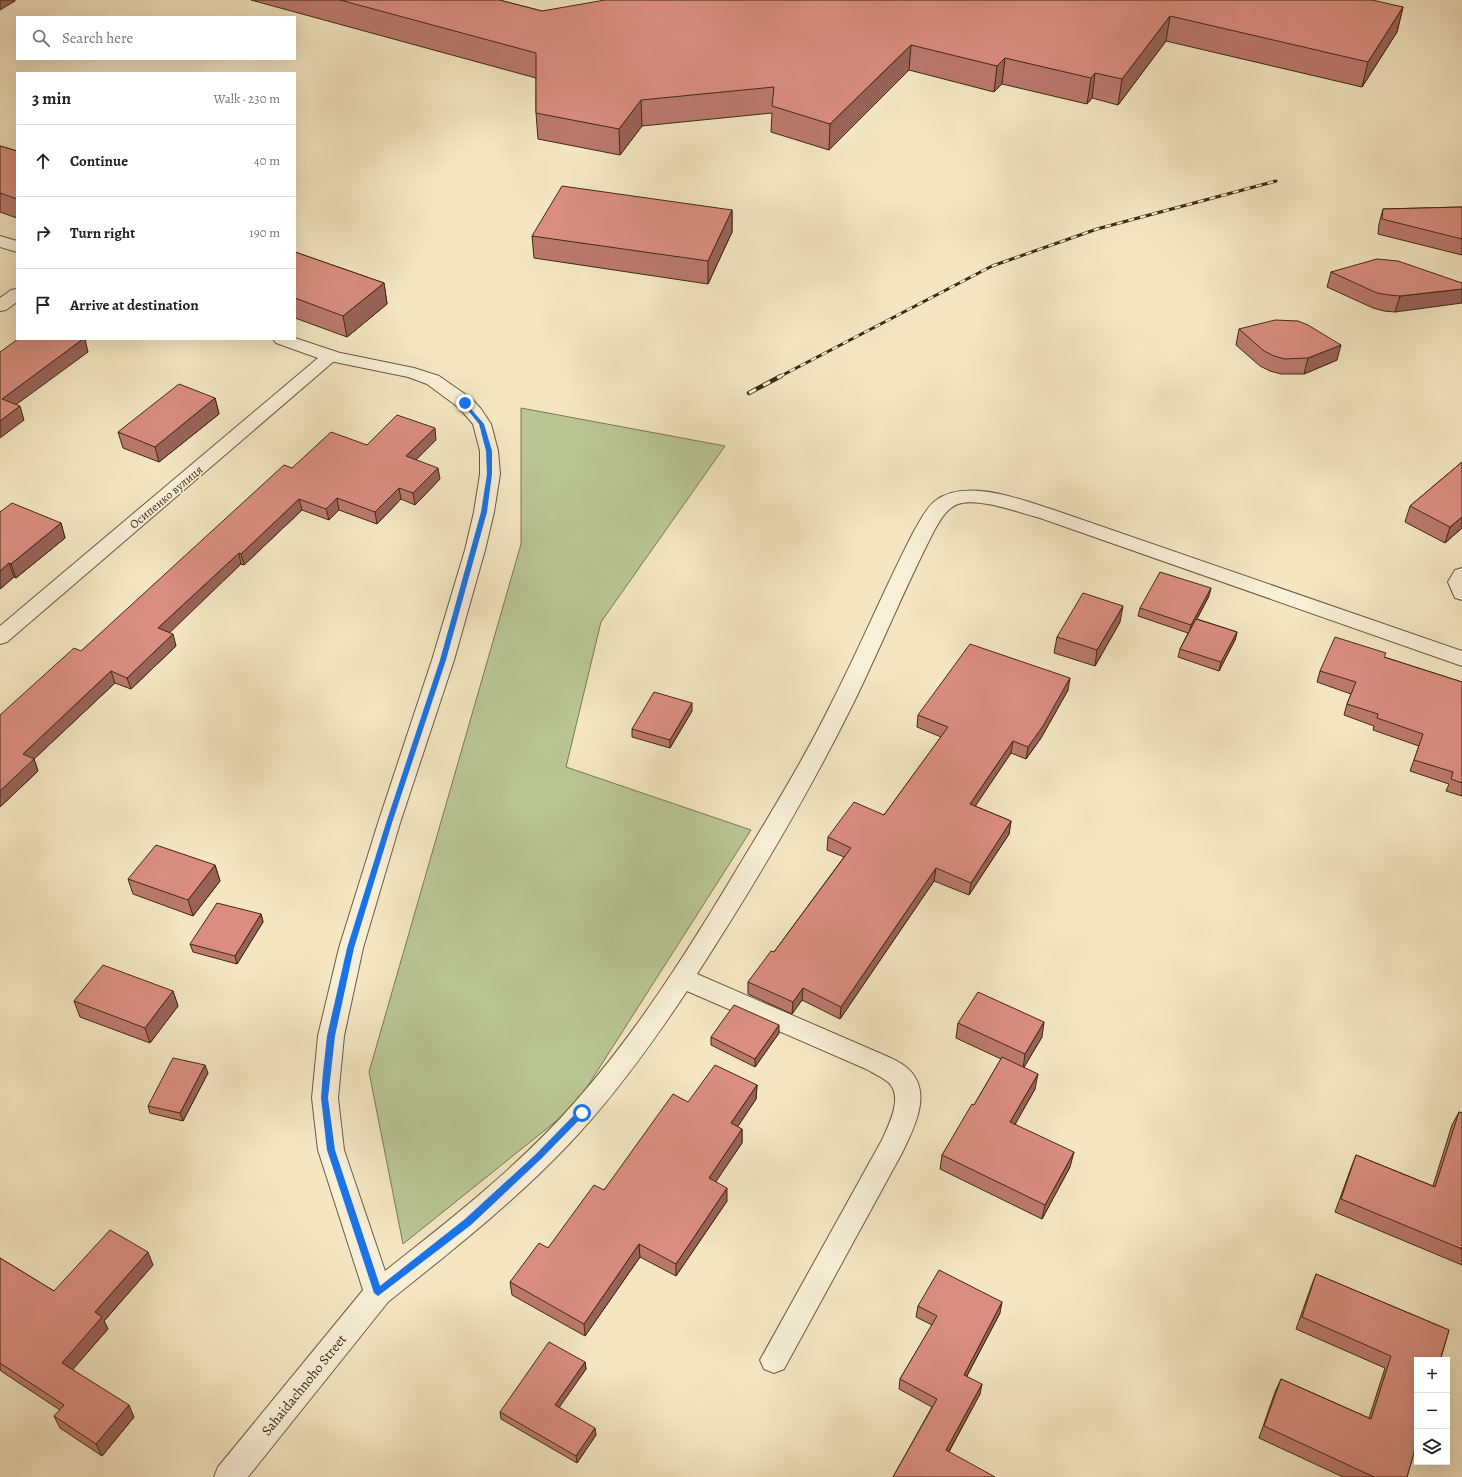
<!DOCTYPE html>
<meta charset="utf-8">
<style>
:root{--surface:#fff;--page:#f2f2f2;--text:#202124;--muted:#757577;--line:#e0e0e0}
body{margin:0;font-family:Alegreya,serif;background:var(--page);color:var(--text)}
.controls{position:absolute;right:12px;bottom:12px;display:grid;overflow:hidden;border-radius:0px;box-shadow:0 4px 16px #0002}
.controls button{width:36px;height:36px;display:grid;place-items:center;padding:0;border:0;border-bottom:1px solid var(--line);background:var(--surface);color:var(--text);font:20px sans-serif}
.stop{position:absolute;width:12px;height:12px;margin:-9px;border:3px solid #1a73e8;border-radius:50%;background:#fff}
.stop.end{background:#1a73e8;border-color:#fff;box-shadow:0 1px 4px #0008}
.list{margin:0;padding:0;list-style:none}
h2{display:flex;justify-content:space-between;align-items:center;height:52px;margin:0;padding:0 16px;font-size:17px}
h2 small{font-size:13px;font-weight:400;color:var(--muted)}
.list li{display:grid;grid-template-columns:26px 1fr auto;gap:12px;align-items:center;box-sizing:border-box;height:72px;padding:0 16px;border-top:1px solid var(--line)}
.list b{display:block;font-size:15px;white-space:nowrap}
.list em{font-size:13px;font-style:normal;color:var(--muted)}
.icon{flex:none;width:22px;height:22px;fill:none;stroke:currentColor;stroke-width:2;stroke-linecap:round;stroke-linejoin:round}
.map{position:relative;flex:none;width:1462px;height:1477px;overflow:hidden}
.search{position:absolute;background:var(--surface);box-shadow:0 4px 16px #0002;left:16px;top:16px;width:280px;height:44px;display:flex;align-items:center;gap:10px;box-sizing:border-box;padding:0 14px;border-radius:0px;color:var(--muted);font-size:15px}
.panel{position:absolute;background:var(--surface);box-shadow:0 4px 16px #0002;left:16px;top:72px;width:280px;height:268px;border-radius:0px}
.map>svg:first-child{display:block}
</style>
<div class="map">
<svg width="1462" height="1477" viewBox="0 0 1462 1477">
<rect width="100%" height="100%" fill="#f3e6c1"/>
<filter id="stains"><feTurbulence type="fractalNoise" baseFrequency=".005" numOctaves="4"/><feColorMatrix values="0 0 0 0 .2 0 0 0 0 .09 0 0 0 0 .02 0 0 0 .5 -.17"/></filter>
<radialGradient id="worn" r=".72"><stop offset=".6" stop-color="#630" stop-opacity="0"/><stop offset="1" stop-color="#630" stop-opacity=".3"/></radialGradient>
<!-- green -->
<polygon fill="#b9c694" stroke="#7c7851" points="521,408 725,446 601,622 566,767 751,830 575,1106 403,1244 369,1072 521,544"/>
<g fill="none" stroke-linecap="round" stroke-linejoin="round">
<defs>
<g id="service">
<path d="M331,351L414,368L439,376L472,399L481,409L491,424L498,451L500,474L494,512L485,550L454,660L400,823L363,948L344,1036L338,1098L344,1150L385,1271C451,1219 519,1166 575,1102C635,1034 684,957 731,879C766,821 802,763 832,702C861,645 885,587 914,531C920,521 926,508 935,501C965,477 1022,500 1054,510L1462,651V666L1040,518C1020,513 979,497 958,504C947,508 940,520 934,531C905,587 881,647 853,704C807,797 753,887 697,974L884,1055C891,1058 900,1062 906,1067C934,1090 915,1126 902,1153L784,1369L774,1373L764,1369L760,1360L882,1140C889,1124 904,1096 888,1082C882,1077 873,1073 866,1069L687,991C651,1045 613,1098 568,1145C513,1203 450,1252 388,1302L378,1306L368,1302L364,1293L318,1150L312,1098L318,1036L339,948L378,823L432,660L465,550L474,512L480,474V451L473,424L467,417L458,407L427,384L408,377L325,360L322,356L325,352Z"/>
<polygon points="1462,568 1462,600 1455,598 1448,582 1455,570"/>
</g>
<g id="minor">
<polygon points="0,236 17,241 17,252 0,247"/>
<polygon points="17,289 17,302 6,310 0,311 0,298 11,290"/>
<polygon points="295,338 337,352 340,356 7,642 0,644 0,626 318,358 276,343 273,339 295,339"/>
<polygon points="378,1280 388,1284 392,1293 388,1302 248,1477 214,1477 218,1467 368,1284"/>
</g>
</defs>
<!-- service casing -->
<use href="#service" stroke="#6d583b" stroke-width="2"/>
<!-- minor casing -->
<use href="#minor" stroke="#6d583b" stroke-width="2"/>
<!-- service -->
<use href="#service" fill="#f7efd7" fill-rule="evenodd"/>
<!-- minor -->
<use href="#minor" fill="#f7efd7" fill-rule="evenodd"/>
<defs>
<polyline id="rail-far1" points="779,377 992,266 1097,229 1276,181"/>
<polyline id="rail" points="749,393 781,376"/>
</defs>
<!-- rail-far1 casing -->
<use href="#rail-far1" stroke="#40290e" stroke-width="3"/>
<!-- rail casing -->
<use href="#rail" stroke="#40290e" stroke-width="4.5"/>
<!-- rail-far1 -->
<use href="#rail-far1" stroke="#f7efd7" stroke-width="2" stroke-dasharray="6" stroke-linecap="butt"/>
<!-- rail -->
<use href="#rail" stroke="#f7efd7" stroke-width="3" stroke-dasharray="8" stroke-linecap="butt"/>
</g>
<!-- wall -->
<g fill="#bb796e" stroke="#40290e">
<polygon points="251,0 499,0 542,11 1403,7 1397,32 1362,87 1166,41 1118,105 1092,98 1087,104 1002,84 994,92 909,70 829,150 771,132 772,113 642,126 620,155 538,139 536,113 536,78"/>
<polygon points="0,146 17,151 17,218 0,212"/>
<polygon points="1462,207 1462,255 1378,234 1379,224 1383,209"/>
<polygon points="732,210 732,232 708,284 534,258 532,236"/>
<polygon points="295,252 384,283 387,304 347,337 295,318"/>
<polygon points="1331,272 1462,283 1395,312 1384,311 1373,308 1327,287"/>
<polygon points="1239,329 1337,360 1304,374 1281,374 1270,371 1260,366 1236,345"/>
<polygon points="215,398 219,414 159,462 123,448 118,432"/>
<polygon points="436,440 416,460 440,479 415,505 401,499 377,524 339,510 329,520 302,510 244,565 241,564 169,632 176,646 131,689 115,683 34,759 38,771 0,807 81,651 292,468 367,445"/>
<polygon points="1462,462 1462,528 1445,543 1405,522 1410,506"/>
<polygon points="0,512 61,523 65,538 16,578 14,577 0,589"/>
<polygon points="1209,596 1197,619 1237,632 1235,640 1219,671 1178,657 1180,649 1188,633 1138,616 1140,608"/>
<polygon points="1120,622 1095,666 1054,653 1057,637"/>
<polygon points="1384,657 1462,682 1462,796 1446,791 1449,784 1410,771 1419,746 1373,730 1374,726 1344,715 1347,704 1351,694 1317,682 1320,671"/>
<polygon points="1068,690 1041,738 1026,759 1011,753 975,806 1011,821 1009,834 969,895 934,881 840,1019 802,1000 792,1014 748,994 748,982 774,952 844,857 827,850 828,837 884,815 941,737 917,727 918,715"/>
<polygon points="692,711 670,748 632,737 632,729"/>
<polygon points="215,865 220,881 193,916 133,894 128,879"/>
<polygon points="261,914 263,922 237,964 193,952 190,944"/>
<polygon points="173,991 178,1006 150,1043 80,1017 74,1001"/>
<polygon points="958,1023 1042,1037 1024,1067 1035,1089 1015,1124 1070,1167 1042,1219 940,1169 942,1155 974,1105 1001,1059 956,1038"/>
<polygon points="779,1033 755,1067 711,1045 711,1037"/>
<polygon points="208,1073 183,1121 150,1113 148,1106"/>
<polygon points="757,1085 756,1099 737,1127 742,1129 742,1143 715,1182 727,1201 676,1276 640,1257 585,1336 512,1295 510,1282 548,1248 688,1102"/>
<polygon points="1459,1112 1462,1113 1462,1265 1335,1212 1351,1168 1356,1155 1433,1186 1452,1125"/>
<polygon points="0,1258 54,1291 153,1265 104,1321 108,1329 72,1369 134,1417 102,1456 60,1428 54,1416 60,1410 1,1371 0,1369"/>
<polygon points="1316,1274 1449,1330 1407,1477 1343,1477 1259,1438 1275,1392 1281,1379 1369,1418 1385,1368 1296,1329 1311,1287"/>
<polygon points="918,1306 1000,1313 967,1376 980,1394 949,1452 893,1477 932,1407 899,1389 900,1379 932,1325 916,1317"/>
<polygon points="585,1362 586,1369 559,1407 596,1435 577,1463 501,1419 500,1412"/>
</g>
<!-- shaded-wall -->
<g fill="#99635a" stroke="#40290e">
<polygon points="0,0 15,0 15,1 0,10"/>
<polygon points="1403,7 1397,32 1362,87 1368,62"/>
<polygon points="1170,16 1166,41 1118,105 1122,79"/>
<polygon points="911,45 909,70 829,150 830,124"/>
<polygon points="1005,58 1002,84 994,92 997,66"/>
<polygon points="1095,73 1092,98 1087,104 1091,78"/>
<polygon points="641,100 642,126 620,155 619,129"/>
<polygon points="732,210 732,232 708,284 708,261"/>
<polygon points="384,283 387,304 347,337 343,316"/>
<polygon points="1462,289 1462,303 1395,312 1400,296"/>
<polygon points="83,339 85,339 88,352 6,412 2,399"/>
<polygon points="1341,345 1337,360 1304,374 1308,358"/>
<polygon points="215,398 219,414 159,462 155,447"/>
<polygon points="20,406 24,420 0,438 0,421"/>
<polygon points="435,428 436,440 408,468 406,456"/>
<polygon points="438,468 440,479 415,505 413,493"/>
<polygon points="399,488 401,499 377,524 375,512"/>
<polygon points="337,498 339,510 329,520 326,509"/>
<polygon points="299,499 302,510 244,565 241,554"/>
<polygon points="1462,517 1462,528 1445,543 1450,527"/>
<polygon points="61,523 65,538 16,578 11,564"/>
<polygon points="239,553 241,564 162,640 158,628"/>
<polygon points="9,563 14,577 0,589 0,571"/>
<polygon points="1211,588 1209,596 1189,633 1191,625"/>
<polygon points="1123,606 1120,622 1095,666 1097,650"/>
<polygon points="1237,632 1235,640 1219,671 1221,662"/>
<polygon points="173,634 176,646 131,689 127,678"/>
<polygon points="111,671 115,683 34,759 38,771 0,807 0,791 23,754"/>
<polygon points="1070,678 1068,690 1041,738 1026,759 1028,747"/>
<polygon points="692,703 692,711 670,748 670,740"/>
<polygon points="1013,741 1011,753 968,817 970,804"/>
<polygon points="1011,821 1009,834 969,895 971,883"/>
<polygon points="215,865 220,881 193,916 188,900"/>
<polygon points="936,868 934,881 840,1019 841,1007"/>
<polygon points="261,914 263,922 237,964 235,956"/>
<polygon points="803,988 802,1000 792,1014 793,1002"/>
<polygon points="173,991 178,1006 150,1043 145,1028"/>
<polygon points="1044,1022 1042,1037 1023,1069 1025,1054"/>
<polygon points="779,1025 779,1033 755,1067 755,1059"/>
<polygon points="205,1065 208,1073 183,1121 180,1113"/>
<polygon points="1038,1074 1035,1089 1008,1137 1010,1122"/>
<polygon points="757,1085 756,1099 731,1137 731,1123"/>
<polygon points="742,1129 742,1143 709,1192 709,1178"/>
<polygon points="1074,1152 1070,1167 1042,1219 1045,1205"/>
<polygon points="727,1188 727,1201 676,1276 676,1264"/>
<polygon points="639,1244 640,1257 585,1336 584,1324"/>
<polygon points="148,1252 153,1265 104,1321 108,1329 68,1375 62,1363 95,1312"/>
<polygon points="1002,1302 1000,1313 962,1385 964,1375"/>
<polygon points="585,1362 586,1369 556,1412 555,1405"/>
<polygon points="982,1384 980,1394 944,1460 946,1450"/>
<polygon points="129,1405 134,1417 102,1456 96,1444"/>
<polygon points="595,1428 596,1435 577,1463 576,1456"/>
</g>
<!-- building -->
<g fill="#da8d80" stroke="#40290e">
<polygon points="340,0 499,0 542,11 605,0 1372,0 1403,7 1368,62 1170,16 1122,79 1095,73 1091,78 1005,58 997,66 911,45 830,124 772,106 774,87 641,100 619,129 536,113 536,53"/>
<polygon points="0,146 17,151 17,199 0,193"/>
<polygon points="562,186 732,210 708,261 532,236"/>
<polygon points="1462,207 1462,239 1382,219 1383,209"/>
<polygon points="295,252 384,283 343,316 295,298"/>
<polygon points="1377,259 1398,261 1462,283 1462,289 1400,296 1389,295 1377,293 1331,272"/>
<polygon points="1275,320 1298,321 1308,325 1341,345 1308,358 1285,359 1274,356 1264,351 1239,329"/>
<polygon points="18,339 83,339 2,399 20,406 0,421 0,352"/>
<polygon points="179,384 215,398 155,447 118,432"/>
<polygon points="397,415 435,428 406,456 438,468 413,493 399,488 375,512 337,498 326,509 299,499 241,554 239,553 158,628 173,634 127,678 111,671 23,754 34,759 0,791 0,715 74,648 81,651 284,465 292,468 331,432 367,445"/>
<polygon points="1462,462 1462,517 1450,527 1410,506"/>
<polygon points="12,503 61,523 11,564 9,563 0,571 0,512"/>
<polygon points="1160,572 1211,588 1191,625 1140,608"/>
<polygon points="1083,593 1123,606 1097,650 1057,637"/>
<polygon points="1196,619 1237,632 1221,662 1180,649"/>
<polygon points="1335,637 1386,653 1384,657 1462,682 1462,783 1451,779 1453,772 1414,760 1423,734 1377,718 1378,714 1347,704 1356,682 1320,671"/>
<polygon points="970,644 1070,678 1043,726 1028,747 1013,741 970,804 1011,821 971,883 936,868 841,1007 803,988 793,1002 748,982 771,951 774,952 851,848 828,837 854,802 884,815 948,727 918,715"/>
<polygon points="654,692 692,703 670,740 632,729"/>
<polygon points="156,845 215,865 188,900 128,879"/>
<polygon points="217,903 261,914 235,956 190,944"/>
<polygon points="103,965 173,991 145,1028 74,1001"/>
<polygon points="978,992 1044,1022 1025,1054 958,1023"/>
<polygon points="734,1005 779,1025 755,1059 711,1037"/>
<polygon points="1002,1057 1038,1074 1010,1122 1074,1152 1045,1205 942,1155 972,1104 974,1105"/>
<polygon points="173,1058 205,1065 180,1113 148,1106"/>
<polygon points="715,1065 757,1085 731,1123 742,1129 709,1178 727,1188 676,1264 639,1244 584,1324 510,1282 539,1243 548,1248 594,1185 604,1190 673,1094 688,1102"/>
<polygon points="1459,1112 1462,1113 1462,1249 1341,1199 1356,1155 1435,1187"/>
<polygon points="110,1230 148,1252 95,1312 102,1317 62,1363 129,1405 96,1444 54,1416 64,1405 0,1363 0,1258 54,1291"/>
<polygon points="939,1270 1002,1302 964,1375 982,1384 946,1450 995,1477 893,1477 937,1399 900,1379 937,1316 918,1306"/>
<polygon points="1316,1274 1449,1330 1440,1360 1417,1360 1417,1442 1407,1477 1374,1477 1264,1426 1281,1379 1371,1419 1391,1356 1302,1317"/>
<polygon points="549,1342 585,1362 555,1405 595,1428 576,1456 500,1412"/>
</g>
<!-- route -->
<polygon fill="#1a73e8" points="465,402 484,424 492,451 492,474 487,512 446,660 392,823 354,948 335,1036 331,1072 328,1098 335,1150 380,1286 465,1219 536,1154 579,1110 582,1109 586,1113 541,1159 471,1225 378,1296 374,1293 327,1150 321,1098 323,1072 327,1036 347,948 386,823 440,660 481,512 487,474 486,451 479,424 462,403"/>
<g text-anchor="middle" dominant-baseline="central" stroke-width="3" stroke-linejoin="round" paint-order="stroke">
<!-- street labels -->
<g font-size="12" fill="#40290e" stroke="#f7efd7">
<text transform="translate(166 497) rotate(-40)">Осипенко вулиця</text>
</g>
<!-- near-street labels -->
<g font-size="14" fill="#40290e" stroke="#f7efd7">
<text transform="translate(304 1385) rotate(-51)">Sahaidachnoho Street</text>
</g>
</g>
<rect width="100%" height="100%" filter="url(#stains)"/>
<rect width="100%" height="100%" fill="url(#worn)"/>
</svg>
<div class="controls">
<button>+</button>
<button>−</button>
<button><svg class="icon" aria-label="layers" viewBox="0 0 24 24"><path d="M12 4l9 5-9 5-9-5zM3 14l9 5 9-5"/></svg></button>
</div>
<div class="stop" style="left:582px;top:1113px"></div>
<div class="stop end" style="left:465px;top:403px"></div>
<div class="search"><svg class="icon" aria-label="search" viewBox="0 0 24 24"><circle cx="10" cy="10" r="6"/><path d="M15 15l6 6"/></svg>Search here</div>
<section class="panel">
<h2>3 min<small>Walk · 230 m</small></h2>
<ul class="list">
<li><svg class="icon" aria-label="ahead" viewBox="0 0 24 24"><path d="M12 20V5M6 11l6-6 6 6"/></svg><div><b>Continue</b></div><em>40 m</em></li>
<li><svg class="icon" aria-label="right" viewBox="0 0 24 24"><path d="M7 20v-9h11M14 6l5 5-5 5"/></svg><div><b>Turn right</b></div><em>190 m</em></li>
<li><svg class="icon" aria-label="arrive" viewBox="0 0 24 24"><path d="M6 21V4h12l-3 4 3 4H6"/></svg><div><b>Arrive at destination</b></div></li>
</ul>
</section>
</div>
